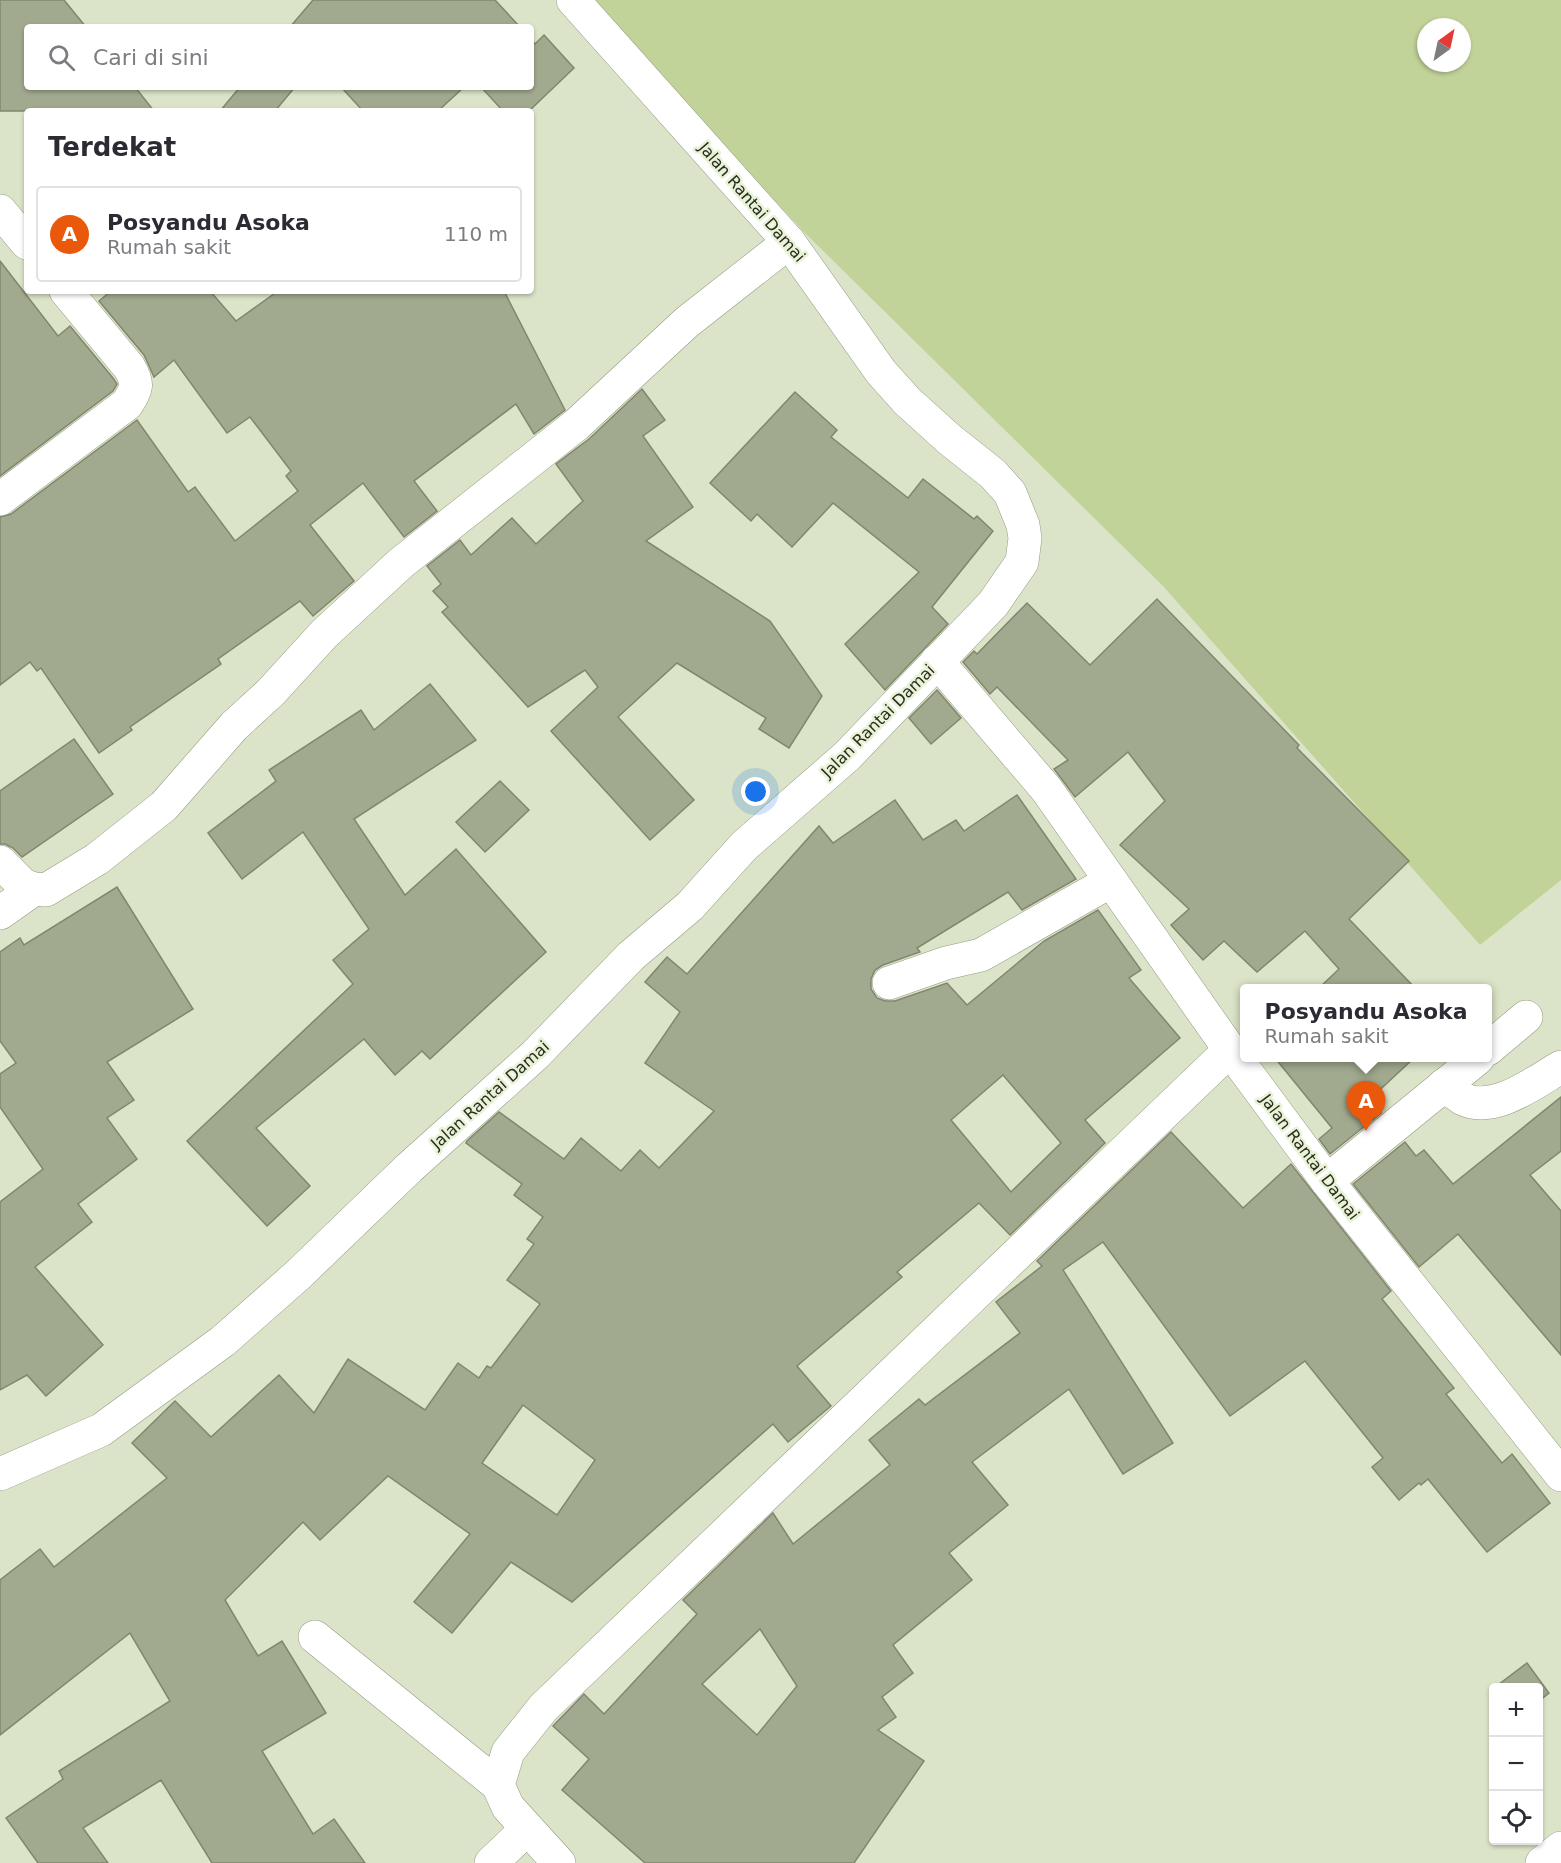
<!DOCTYPE html>
<html lang="id">
<meta charset="utf-8">
<style>
:root{--surface:#fff;--page:#f2f2f3;--text:#2b2b33;--muted:#7c7c81;--line:#e1e1e2;--accent:#ea580c}
body{margin:0;font-family:"DejaVu Sans",sans-serif;background:var(--page);color:var(--text)}
.controls{position:absolute;right:18px;bottom:18px;display:grid;overflow:hidden;border-radius:6px;box-shadow:0 2px 4px #0004}
.controls button{width:54px;height:54px;display:grid;place-items:center;padding:0;border:0;border-bottom:2px solid var(--line);background:var(--surface);color:var(--text);font:30px sans-serif}
.compass{position:absolute;left:1417px;top:18px;width:54px;height:54px;border-radius:50%;background:var(--surface);box-shadow:0 2px 4px #0004;rotate:33deg}
.you{position:absolute;left:756px;top:792px;width:21px;height:21px;margin:-15px;border:4px solid #fff;border-radius:50%;background:#1a73e8;box-shadow:0 0 0 9px #1a73e833}
.badge{display:grid;place-items:center;width:39px;height:39px;border-radius:50%;background:var(--accent);color:#fff;font-size:20px;font-weight:700}
.pin{position:absolute;translate:-50% -50px;filter:drop-shadow(0 2px 3px #0008)}
.pin::after{content:'';position:absolute;top:32px;width:21px;height:18px;background:inherit;clip-path:polygon(0 0,100% 0,50% 100%)}
.popup{position:absolute;left:1240px;top:984px;width:252px;height:78px;box-sizing:border-box;display:grid;place-content:center;border-radius:6px;background:var(--surface);filter:drop-shadow(0 2px 4px #0005);font-size:20px;white-space:nowrap;color:var(--muted)}
.popup b{font-size:22px;color:var(--text)}
.popup::after{content:'';position:absolute;left:50%;top:100%;margin-left:-12px;border:12px solid transparent;border-top-color:var(--surface)}
.list{margin:0;padding:0;list-style:none}
h2{display:flex;justify-content:space-between;align-items:center;height:78px;margin:0;padding:0 24px;font-size:26px}
h2 small{font-size:20px;font-weight:400;color:var(--muted)}
.list li{display:grid;grid-template-columns:39px 1fr auto;gap:18px;align-items:center;box-sizing:border-box;height:96px;margin:0 12px 12px;padding:0 12px;border:2px solid var(--line);border-radius:6px}
.list b{display:block;font-size:22px;white-space:nowrap}
.list p{margin:0;font-size:20px;white-space:nowrap;color:var(--muted)}
.list em{font-size:20px;font-style:normal;color:var(--muted)}
.icon{flex:none;width:33px;height:33px;fill:none;stroke:currentColor;stroke-width:2;stroke-linecap:round;stroke-linejoin:round}
.map{position:relative;flex:none;width:1561px;height:1863px;overflow:hidden}
.search{position:absolute;background:var(--surface);box-shadow:0 2px 4px #0004;left:24px;top:24px;width:510px;height:66px;display:flex;align-items:center;gap:15px;box-sizing:border-box;padding:0 21px;border-radius:6px;color:var(--muted);font-size:22px}
.panel{position:absolute;background:var(--surface);box-shadow:0 2px 4px #0004;left:24px;top:108px;width:510px;height:186px;border-radius:6px}
.map>svg:first-child{display:block}
</style>
<div class="map">
<svg width="1561" height="1863" viewBox="0 0 1561 1863">
<rect width="100%" height="100%" fill="#dbe4c8"/>
<!-- green -->
<path fill="#c2d399" fill-rule="evenodd" d="M589,0H1561V880L1480,945L1163,586L804,232ZM1426,27H1462V63H1426Z"/>
<!-- building -->
<g fill="#a1a98e" stroke="#7f876d" stroke-width="1.5" fill-rule="evenodd">
<polygon points="0,0 64,0 86,27 27,27 27,87 135,87 154,111 0,111"/>
<polygon points="313,0 495,0 520,27 290,27"/>
<polygon points="544,35 574,68 529,111 503,111 481,87 531,87 531,39 535,44"/>
<polygon points="240,87 295,87 275,111 220,111"/>
<polygon points="341,87 464,87 438,111 363,111"/>
<polygon points="0,261 58,336 70,326 113,378 117,384 113,391 0,476"/>
<polygon points="111,291 210,291 236,321 278,291 504,291 565,410 534,434 516,404 414,481 437,511 404,537 363,483 310,525 354,581 313,616 300,601 218,659 221,664 130,727 132,730 99,753 41,668 37,671 30,662 0,685 0,517 11,514 137,420 188,492 195,487 235,541 298,491 286,476 291,471 250,417 227,433 174,360 154,377 144,355 99,301"/>
<polygon points="642,389 665,420 643,436 693,507 646,541 770,621 822,696 789,748 759,729 766,718 677,663 618,717 694,800 650,840 551,731 598,687 585,670 528,707 442,612 448,607 433,591 441,584 427,566 460,540 471,555 512,518 536,544 583,501 556,464 589,439"/>
<polygon points="795,392 837,430 831,437 908,498 923,479 974,519 977,516 993,531 932,607 948,624 885,690 845,644 919,572 833,503 792,547 757,514 751,521 710,483"/>
<polygon points="1157,599 1299,745 1297,748 1409,861 1349,919 1415,988 1319,988 1339,969 1305,931 1257,972 1224,941 1203,960 1171,925 1189,909 1120,845 1165,801 1128,752 1075,797 1054,769 1068,760 997,687 990,694 963,662 974,651 977,654 1027,603 1090,665"/>
<polygon points="430,684 476,740 354,819 405,895 456,849 546,952 430,1059 422,1051 395,1075 364,1039 256,1128 310,1186 267,1226 187,1141 353,984 333,960 369,929 303,832 242,879 208,833 276,781 269,770 361,710 374,730"/>
<polygon points="937,690 961,718 931,744 909,718"/>
<polygon points="74,739 113,794 22,857 13,848 5,844 0,844 0,791"/>
<polygon points="500,781 529,810 485,852 456,822"/>
<path d="M1017,795L1076,879L1022,910L1008,892L917,948L920,952L883,965L875,970L871,979V989L877,998L885,1001H895L947,983L967,1005L1044,941L1098,910L1141,970L1129,978L1180,1038L1085,1120L1105,1143L1010,1235L979,1203L897,1272L902,1277L797,1366L831,1406L788,1442L773,1424L572,1602L511,1562L452,1633L414,1602L470,1534L388,1476L320,1540L303,1522L225,1600L258,1656L282,1641L326,1713L262,1751L313,1834L334,1819L365,1863H212L161,1780L83,1828L108,1863H38L6,1818L63,1779L59,1771L170,1701L130,1633L0,1735V1580L40,1549L54,1567L167,1478L132,1443L175,1401L211,1437L279,1375L314,1413L348,1359L425,1410L458,1363L479,1378L487,1366L491,1368L540,1304L507,1280L534,1244L527,1239L543,1217L514,1195L522,1184L466,1143L467,1141L499,1112L564,1159L581,1138L621,1171L640,1150L659,1168L714,1111L645,1063L680,1012L645,982L667,957L687,974L819,826L833,843L895,800L923,840L956,820L964,831ZM1003,1075L1061,1143L1011,1192L951,1120ZM523,1405L595,1460L557,1515L482,1463Z"/>
<polygon points="117,887 193,1009 107,1062 134,1100 107,1118 137,1159 78,1204 92,1222 35,1267 103,1345 46,1396 27,1375 0,1390 0,1202 43,1169 0,1107 0,1074 16,1063 0,1041 0,952 20,938 24,945"/>
<polygon points="1275,1058 1414,1058 1370,1099 1381,1113 1330,1154 1319,1139 1332,1128"/>
<polygon points="1561,1097 1561,1151 1530,1175 1561,1211 1561,1355 1458,1234 1419,1267 1353,1184 1405,1142 1416,1156 1424,1150 1453,1184"/>
<path d="M1171,1132L1243,1208L1291,1164L1391,1291L1382,1299L1454,1388L1446,1394L1502,1463L1512,1454L1550,1503L1487,1552L1428,1479L1421,1485L1419,1483L1399,1500L1372,1467L1383,1458L1305,1361L1230,1416L1103,1242L1063,1270L1173,1443L1123,1474L1069,1389L972,1462L1008,1505L949,1553L972,1580L893,1645L913,1673L882,1697L896,1717L878,1730L924,1761L854,1863H645L562,1790L589,1759L553,1726L584,1694L604,1714L697,1614L683,1600L773,1513L793,1544L890,1465L869,1440L919,1399L925,1405L1020,1333L996,1302L1042,1266L1037,1261ZM760,1629L797,1686L757,1735L702,1684Z"/>
<polygon points="1527,1663 1549,1693 1539,1701 1539,1688 1494,1688"/>
</g>
<g fill="none" stroke-linecap="round" stroke-linejoin="round">
<defs>
<g id="minor">
<polyline points="0,211 27,243"/>
<path d="M0,499L127,404C137,388 139,384 129,367L66,291"/>
<polyline points="937,661 1047,790 1230,1050 1327,1181 1561,1475"/>
<polyline points="0,862 23,885 34,889 46,890 97,859 164,806 234,726 271,692 324,634 401,563 576,425 687,322 789,242"/>
<polyline points="0,913 34,889"/>
<polyline points="889,983 946,963 981,955 1111,881"/>
<polyline points="1488,1049 1526,1017"/>
<path d="M1444,1085C1450,1090 1457,1095 1463,1099C1494,1114 1535,1082 1561,1067"/>
<polyline points="1327,1181 1478,1058"/>
<polyline points="0,1474 101,1430 223,1341 299,1274 409,1168 535,1055 631,956 690,906 744,846 847,756 993,604 1022,562 1025,538 1023,525 1010,493 993,474 949,439 907,401 881,372 789,242 573,0"/>
<polyline points="315,1637 498,1785"/>
<polyline points="491,1863 527,1829"/>
<polyline points="559,1863 508,1807 498,1785 508,1752 543,1708 1230,1050"/>
</g>
<polyline id="major" points="1542,1863 1561,1848"/>
</defs>
<!-- minor casing -->
<use href="#minor" stroke="#939b81" stroke-width="34"/>
<!-- major casing -->
<use href="#major" stroke="#939b81" stroke-width="34"/>
<!-- minor -->
<use href="#minor" stroke="#fff" stroke-width="33"/>
<!-- major -->
<use href="#major" stroke="#fff" stroke-width="33"/>
</g>
<g text-anchor="middle" dominant-baseline="central" stroke-width="5" stroke-linejoin="round" paint-order="stroke">
<!-- street labels -->
<g font-size="16" fill="#292c22" stroke="#e8f2d5">
<text transform="translate(752 202) rotate(49)">Jalan Rantai Damai</text>
<text transform="translate(878 721) rotate(-45)">Jalan Rantai Damai</text>
<text transform="translate(490 1095) rotate(-42)">Jalan Rantai Damai</text>
<text transform="translate(1310 1157) rotate(53)">Jalan Rantai Damai</text>
</g>
</g>
</svg>
<div class="controls">
<button>+</button>
<button>−</button>
<button><svg class="icon" aria-label="locate" viewBox="0 0 24 24"><circle cx="12" cy="12" r="6"/><path d="M12 2v4M12 18v4M2 12h4M18 12h4"/></svg></button>
</div>
<svg class="compass" viewBox="-18 -18 36 36"><path d="M0-13l5 13h-10z" fill="#e53935"/><path d="M0 13l5-13h-10z" fill="#7c7c81"/></svg>
<div class="you"></div>
<div class="pin badge" style="left:1366px;top:1131px">A</div>
<div class="popup"><b>Posyandu Asoka</b>Rumah sakit</div>
<div class="search"><svg class="icon" aria-label="search" viewBox="0 0 24 24"><circle cx="10" cy="10" r="6"/><path d="M15 15l6 6"/></svg>Cari di sini</div>
<section class="panel">
<h2>Terdekat<small></small></h2>
<ul class="list">
<li><span class="badge">A</span><div><b>Posyandu Asoka</b><p>Rumah sakit</p></div><em>110 m</em></li>
</ul>
</section>
</div>
